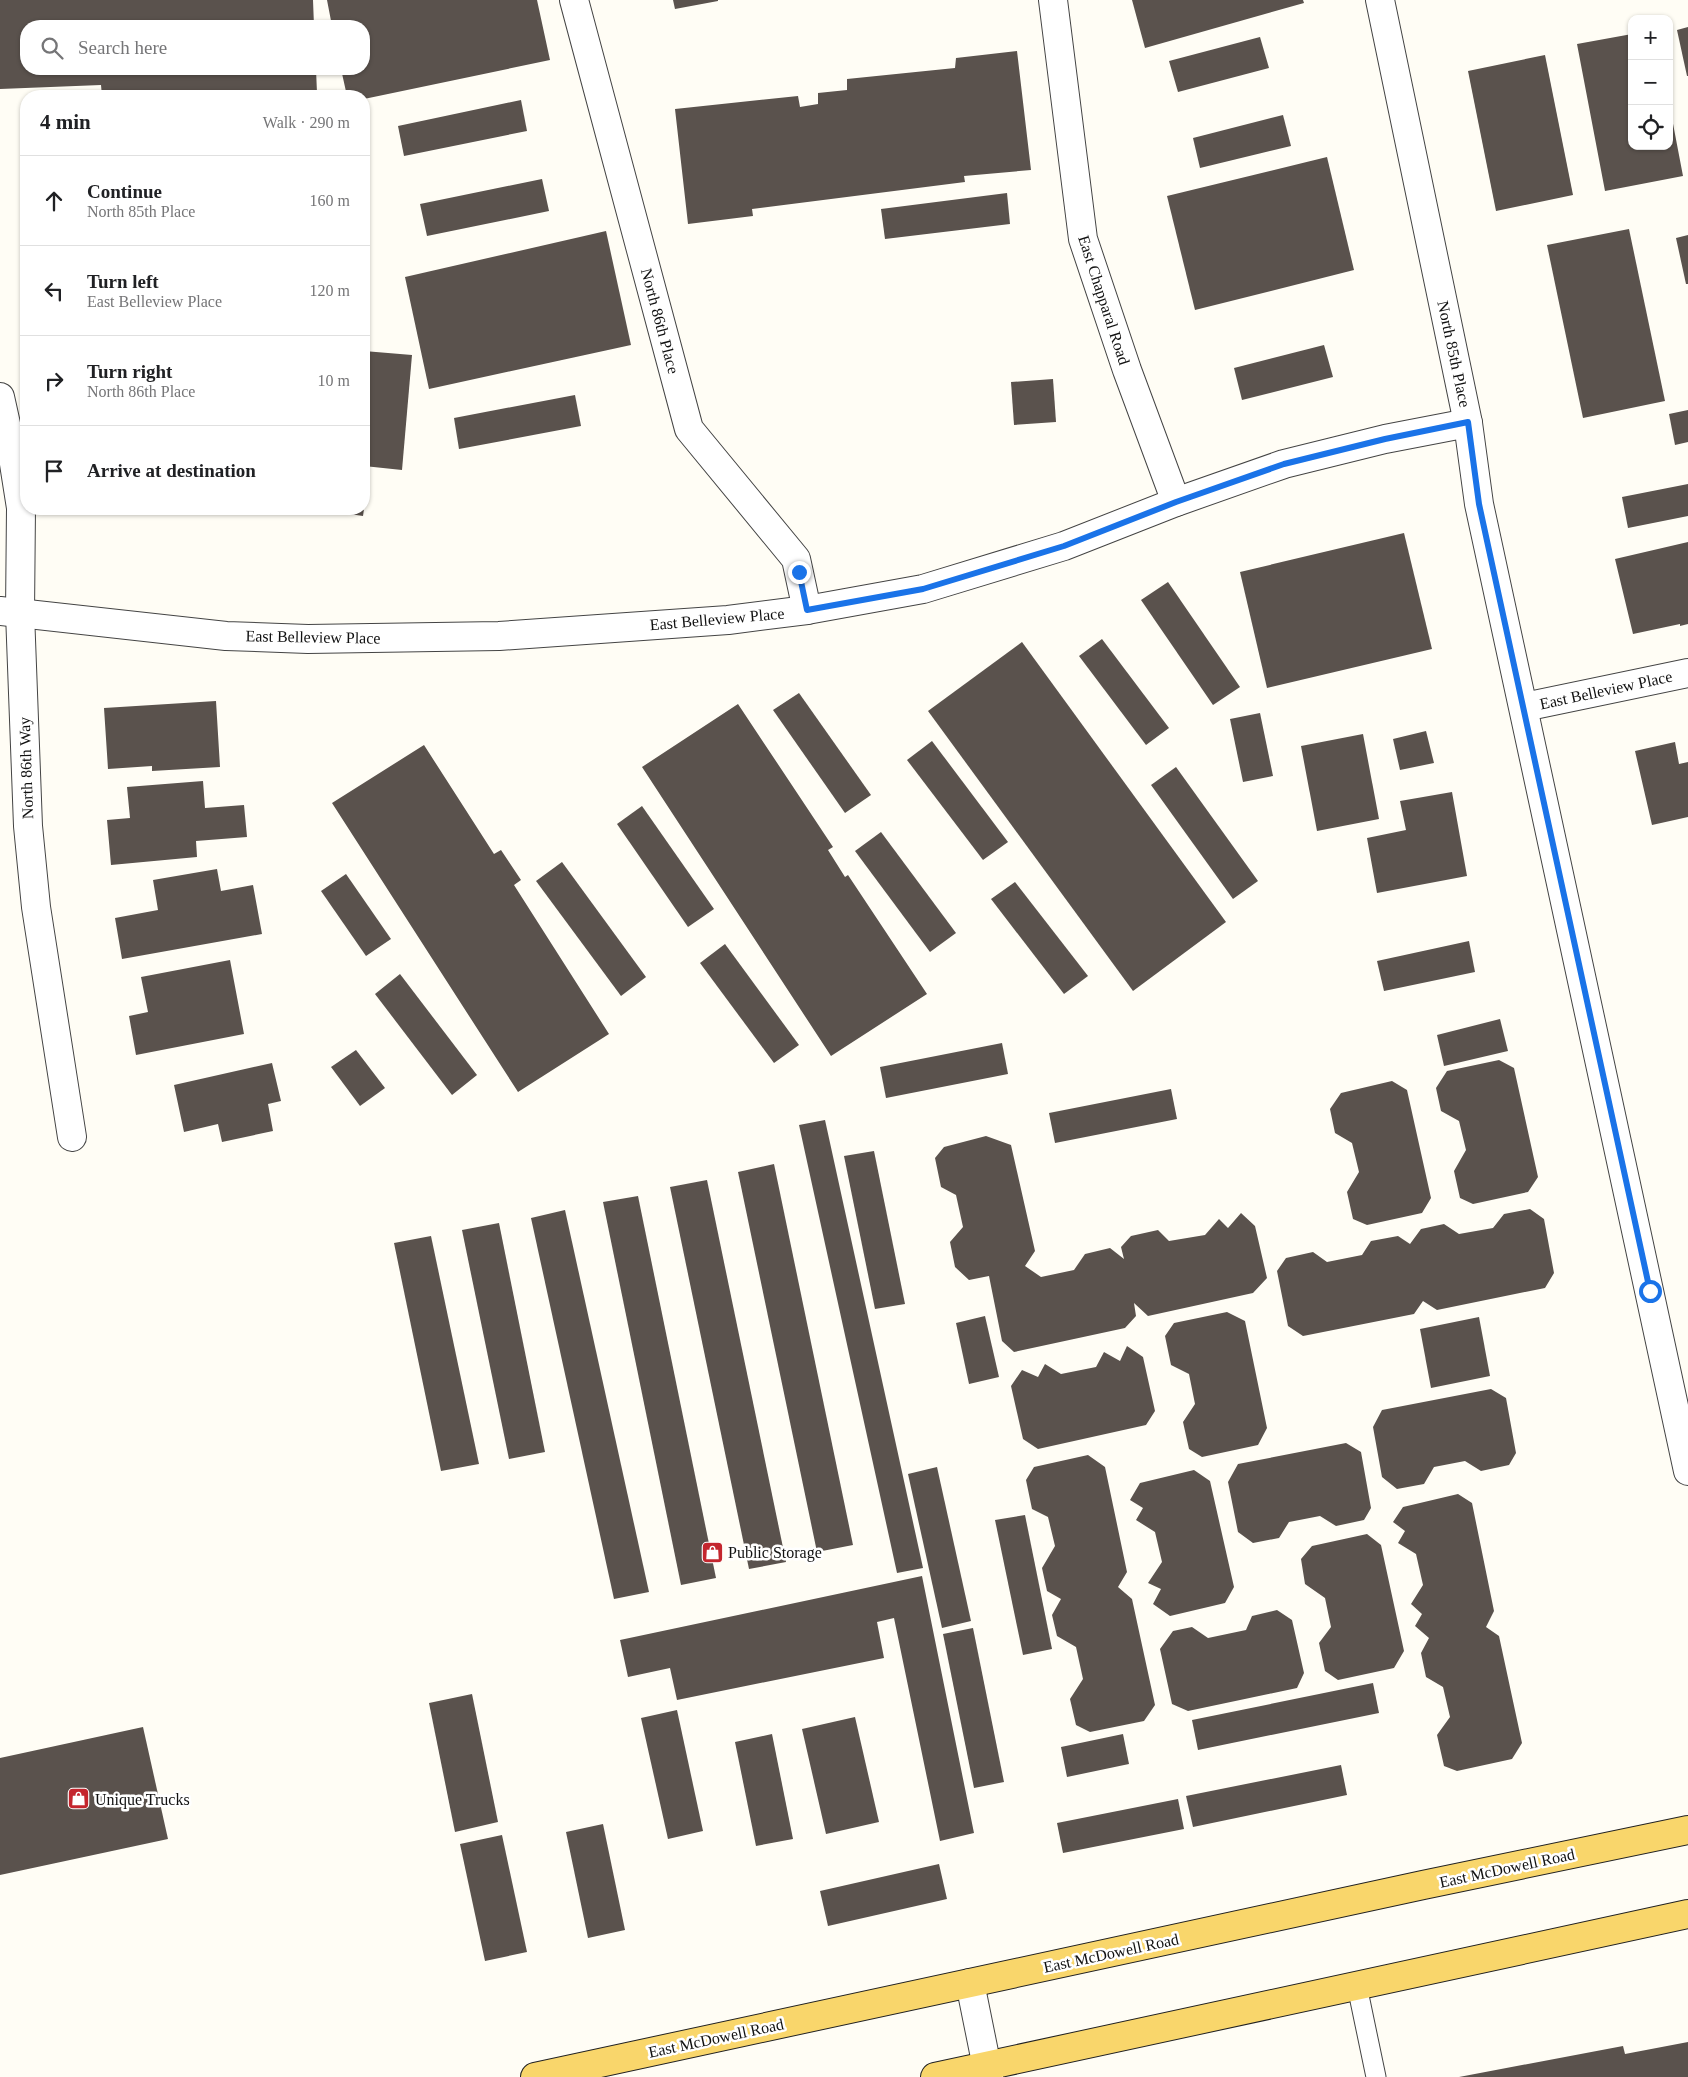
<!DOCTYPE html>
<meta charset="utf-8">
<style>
:root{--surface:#fff;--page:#f6f6f6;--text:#202124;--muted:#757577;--line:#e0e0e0}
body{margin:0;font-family:Georgia,serif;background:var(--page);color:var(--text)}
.controls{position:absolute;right:15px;top:15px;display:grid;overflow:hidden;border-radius:10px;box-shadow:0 1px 4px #0004}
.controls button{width:45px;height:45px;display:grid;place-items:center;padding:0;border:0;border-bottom:1px solid var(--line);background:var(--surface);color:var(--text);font:25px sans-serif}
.stop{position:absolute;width:15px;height:15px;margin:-11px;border:4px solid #1a73e8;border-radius:50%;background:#fff}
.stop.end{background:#1a73e8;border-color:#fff;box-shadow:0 1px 5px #0008}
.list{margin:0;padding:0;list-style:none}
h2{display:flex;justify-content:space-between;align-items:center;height:65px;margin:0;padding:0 20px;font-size:21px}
h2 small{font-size:16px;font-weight:400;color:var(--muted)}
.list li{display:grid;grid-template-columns:32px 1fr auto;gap:15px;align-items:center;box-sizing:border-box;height:90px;padding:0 20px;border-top:1px solid var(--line)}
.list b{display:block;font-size:19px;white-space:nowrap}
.list p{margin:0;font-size:16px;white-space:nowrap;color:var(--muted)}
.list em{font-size:16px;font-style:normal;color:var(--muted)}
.icon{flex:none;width:28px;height:28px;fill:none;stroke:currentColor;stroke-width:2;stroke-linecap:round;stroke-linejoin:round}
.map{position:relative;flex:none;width:1688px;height:2077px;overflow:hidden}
.search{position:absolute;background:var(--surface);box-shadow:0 1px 4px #0004;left:20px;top:20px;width:350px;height:55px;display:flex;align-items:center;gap:12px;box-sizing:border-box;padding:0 18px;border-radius:20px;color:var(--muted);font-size:19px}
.panel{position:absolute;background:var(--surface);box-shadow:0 1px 4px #0004;left:20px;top:90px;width:350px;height:425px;border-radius:20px}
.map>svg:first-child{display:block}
</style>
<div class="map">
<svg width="1688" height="2077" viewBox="0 0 1688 2077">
<rect width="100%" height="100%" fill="#fffdf5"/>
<!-- building -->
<g fill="#5a524d">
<polygon points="0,0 313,0 314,26 26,26 26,69 316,69 317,93 248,96 102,96 101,85 0,89"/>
<polygon points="327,0 537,0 550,60 364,99 364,96 347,96 341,69 364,69 364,26 332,26"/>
<polygon points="673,0 718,0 718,1 675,9"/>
<polygon points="1132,0 1303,0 1304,3 1145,48"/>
<polygon points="1688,27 1688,76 1687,76 1677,30"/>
<polygon points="1632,34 1632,146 1669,146 1670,108 1683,176 1605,191 1577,44"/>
<polygon points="1260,37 1269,68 1178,92 1169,61"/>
<polygon points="1017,51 1031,170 964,176 965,182 752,209 753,216 688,224 675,109 798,96 800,107 818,104 818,93 847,90 847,79 955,68 956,58"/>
<polygon points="1545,55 1573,195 1496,211 1468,71"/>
<polygon points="521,100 527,131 404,156 398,126"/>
<polygon points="1283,115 1291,146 1200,168 1193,138"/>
<polygon points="1327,157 1354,270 1195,310 1167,196"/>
<polygon points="542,179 549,211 427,236 420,204"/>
<polygon points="1007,193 1010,224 885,239 881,209"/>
<polygon points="1629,229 1665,401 1583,418 1547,245"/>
<polygon points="606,231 631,345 429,389 405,277"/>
<polygon points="1688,235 1688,284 1686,284 1676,238"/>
<polygon points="1324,345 1333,377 1242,400 1234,368"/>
<polygon points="364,351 412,355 402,470 364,466"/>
<polygon points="1053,379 1056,422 1014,425 1011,382"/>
<polygon points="575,395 581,426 459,449 454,418"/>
<polygon points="1688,410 1688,442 1675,445 1669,414"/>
<polygon points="1688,484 1688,516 1628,528 1622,497"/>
<polygon points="315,509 364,509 363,516"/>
<polygon points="1404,533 1432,649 1267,688 1240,572"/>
<polygon points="1688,542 1688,624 1680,626 1680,624 1633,634 1615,559"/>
<polygon points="1168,582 1240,687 1213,705 1141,600"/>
<polygon points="1102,639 1169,728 1146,745 1079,656"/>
<polygon points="1022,642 1226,922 1133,991 928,711"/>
<polygon points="799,693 871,795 845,813 773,710"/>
<polygon points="216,701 220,767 152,771 152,766 108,769 104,708"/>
<polygon points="738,704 833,847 828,850 845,877 848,875 927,994 831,1056 642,767"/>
<polygon points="1260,713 1273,776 1243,782 1230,719"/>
<polygon points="1426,731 1434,763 1400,770 1393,739"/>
<polygon points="1363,734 1379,819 1317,831 1301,746"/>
<polygon points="932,741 1008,842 983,860 907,760"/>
<polygon points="1675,742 1679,764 1688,762 1688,817 1652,825 1635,751"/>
<polygon points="424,745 494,854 501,850 521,880 514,885 609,1034 518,1092 332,803"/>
<polygon points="1176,767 1258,881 1233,899 1151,785"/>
<polygon points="203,781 205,808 244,805 247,837 196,841 197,857 111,865 107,820 130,818 127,787"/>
<polygon points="1452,792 1467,876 1377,893 1367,838 1406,830 1400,801"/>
<polygon points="642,806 714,909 688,927 617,824"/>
<polygon points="881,832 956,933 930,952 855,851"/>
<polygon points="562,862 646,977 621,996 536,881"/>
<polygon points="217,869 221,891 253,885 262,934 122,959 115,918 158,910 153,880"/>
<polygon points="346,874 391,939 366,956 321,891"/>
<polygon points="1015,882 1088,976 1064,994 991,899"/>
<polygon points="1469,941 1475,972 1384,991 1377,961"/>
<polygon points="725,944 799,1045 774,1063 700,963"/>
<polygon points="230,960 244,1034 136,1055 129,1016 148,1012 141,977"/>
<polygon points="400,974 477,1075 452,1095 375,994"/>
<polygon points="1500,1019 1508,1051 1444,1066 1437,1035"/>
<polygon points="1002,1043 1008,1074 886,1098 880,1067"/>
<polygon points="356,1050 385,1088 360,1106 331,1067"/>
<polygon points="1499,1060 1514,1068 1538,1177 1528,1192 1473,1204 1460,1198 1454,1171 1466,1150 1459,1121 1441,1111 1436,1088 1447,1071"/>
<polygon points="272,1063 281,1101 268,1104 273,1131 222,1142 218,1124 184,1132 174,1085"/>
<polygon points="1392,1081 1407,1090 1431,1198 1422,1213 1367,1225 1353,1219 1347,1192 1359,1172 1352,1143 1335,1133 1330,1109 1341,1093"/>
<polygon points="1171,1089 1177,1119 1055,1143 1049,1113"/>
<polygon points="825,1120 923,1568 897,1573 799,1125"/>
<polygon points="986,1136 1011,1145 1035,1251 1025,1266 1041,1277 1074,1270 1085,1254 1110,1248 1124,1259 1121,1247 1131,1236 1158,1230 1169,1241 1205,1235 1219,1219 1228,1228 1241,1213 1255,1226 1267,1278 1253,1293 1148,1316 1134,1303 1136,1316 1125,1328 1014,1352 1002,1341 989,1276 969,1280 955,1267 950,1242 963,1227 956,1195 941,1187 935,1158 944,1147"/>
<polygon points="874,1151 905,1304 875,1309 844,1156"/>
<polygon points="774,1164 853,1545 817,1552 738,1172"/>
<polygon points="707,1180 786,1562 749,1569 670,1187"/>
<polygon points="638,1196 716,1578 681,1585 603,1202"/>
<polygon points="1530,1209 1544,1219 1554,1273 1545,1288 1437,1310 1423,1301 1414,1314 1303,1336 1288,1326 1277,1271 1286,1258 1313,1252 1327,1262 1362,1255 1371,1241 1398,1236 1410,1244 1421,1229 1444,1224 1459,1234 1493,1228 1504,1214"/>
<polygon points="565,1210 649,1592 614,1599 531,1218"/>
<polygon points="499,1223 545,1452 509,1459 462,1230"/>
<polygon points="431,1236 479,1464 441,1471 394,1243"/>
<polygon points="1227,1312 1245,1321 1267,1428 1258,1445 1202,1457 1189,1449 1183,1422 1195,1404 1189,1374 1171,1365 1165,1336 1174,1323"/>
<polygon points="985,1316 999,1377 969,1384 956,1323"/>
<polygon points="1479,1317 1490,1376 1431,1388 1420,1329"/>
<polygon points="1127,1346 1143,1357 1155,1411 1146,1425 1038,1449 1023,1439 1011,1386 1022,1370 1038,1377 1045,1364 1061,1374 1096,1367 1104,1352 1120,1361"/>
<polygon points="1491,1389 1506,1398 1516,1453 1509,1465 1481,1471 1465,1461 1434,1467 1424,1484 1397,1489 1382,1477 1373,1427 1382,1410"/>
<polygon points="1346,1443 1361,1452 1371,1508 1364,1520 1336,1526 1320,1516 1289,1522 1279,1538 1253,1543 1238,1532 1228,1482 1238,1464"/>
<polygon points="1088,1455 1105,1467 1127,1572 1118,1587 1132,1599 1155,1705 1144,1721 1090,1732 1076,1725 1070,1699 1083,1679 1076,1647 1057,1636 1052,1615 1061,1599 1047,1591 1042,1568 1055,1546 1048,1517 1032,1509 1026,1480 1034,1467"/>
<polygon points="937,1467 971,1621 942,1628 908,1474"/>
<polygon points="1194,1470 1210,1481 1234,1587 1225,1603 1170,1616 1153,1604 1161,1589 1148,1583 1162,1562 1155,1532 1136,1520 1143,1508 1130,1500 1140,1483"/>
<polygon points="1458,1494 1472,1503 1494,1611 1486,1627 1499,1636 1522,1743 1512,1759 1457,1771 1444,1766 1437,1735 1450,1717 1443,1687 1426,1677 1421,1653 1429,1638 1415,1626 1422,1614 1411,1604 1423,1585 1416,1554 1398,1543 1405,1531 1393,1522 1403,1507"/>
<polygon points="1025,1515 1052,1649 1023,1655 995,1520"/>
<polygon points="1367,1534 1381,1545 1404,1651 1394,1668 1338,1680 1325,1671 1319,1643 1331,1627 1325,1598 1305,1584 1301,1559 1312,1546"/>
<polygon points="922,1576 974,1833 940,1841 894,1618 877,1622 884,1658 677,1700 670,1668 628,1677 620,1640"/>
<polygon points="1277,1610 1292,1620 1304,1673 1297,1688 1188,1711 1172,1704 1160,1649 1173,1631 1192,1627 1208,1638 1246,1630 1252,1616"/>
<polygon points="973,1628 1004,1782 974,1788 943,1634"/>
<polygon points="1373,1683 1379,1713 1198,1750 1192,1720"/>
<polygon points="472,1694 498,1822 455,1832 429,1703"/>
<polygon points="677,1710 703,1831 668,1839 641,1718"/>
<polygon points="855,1717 879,1822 826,1834 802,1729"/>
<polygon points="143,1727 168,1839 0,1875 0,1758"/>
<polygon points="772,1734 793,1839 756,1846 735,1742"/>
<polygon points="1123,1734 1129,1764 1067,1777 1061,1747"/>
<polygon points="1341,1765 1347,1795 1193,1827 1186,1796"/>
<polygon points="1178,1799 1184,1829 1063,1853 1057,1823"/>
<polygon points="603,1824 625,1930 588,1938 566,1832"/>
<polygon points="502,1835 527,1952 485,1961 460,1844"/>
<polygon points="939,1864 947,1899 828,1926 820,1891"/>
<polygon points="1688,2042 1688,2077 1459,2077 1623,2046 1625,2054"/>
</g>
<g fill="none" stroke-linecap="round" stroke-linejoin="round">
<defs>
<polyline id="service" points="1357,1986 1376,2077"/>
<g id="minor">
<polyline points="574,0 689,429 796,559 807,610"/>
<polyline points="1053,0 1083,239 1127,370 1176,502"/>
<polyline points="0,397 12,451 21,508 20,613 28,826 36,907 72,1137"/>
<polyline points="0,611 226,636 308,639 499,636 728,620 807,610 923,589 1064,546 1176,502 1284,464 1385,439 1468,423"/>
<polyline points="1524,707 1688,673"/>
<polyline points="970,1983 989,2077"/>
</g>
<polyline id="tertiary" points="1380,0 1468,423 1479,504 1688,1471"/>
<g id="primary">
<polyline points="535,2077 1423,1885 1688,1830"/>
<polyline points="935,2077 1688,1914"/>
</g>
</defs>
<!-- service casing -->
<use href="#service" stroke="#444" stroke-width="21"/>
<!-- minor casing -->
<use href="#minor" stroke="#444" stroke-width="30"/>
<!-- tertiary casing -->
<use href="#tertiary" stroke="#444" stroke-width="30"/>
<!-- primary casing -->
<use href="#primary" stroke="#222" stroke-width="30"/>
<!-- service -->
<use href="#service" stroke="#fff" stroke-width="19"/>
<!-- minor -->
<use href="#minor" stroke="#fff" stroke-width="28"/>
<!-- tertiary -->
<use href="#tertiary" stroke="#fff" stroke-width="28"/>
<!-- primary -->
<use href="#primary" stroke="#f9d66b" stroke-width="28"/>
</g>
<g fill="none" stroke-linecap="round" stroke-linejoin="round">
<!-- route -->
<polyline stroke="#1a73e8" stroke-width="6" points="799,572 807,610 923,589 1064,546 1176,502 1284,464 1385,439 1468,422 1479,504 1650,1291"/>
</g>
<!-- icons -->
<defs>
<symbol id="shop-square" viewBox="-11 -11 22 22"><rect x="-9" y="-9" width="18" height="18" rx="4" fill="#c4262e" stroke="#fff"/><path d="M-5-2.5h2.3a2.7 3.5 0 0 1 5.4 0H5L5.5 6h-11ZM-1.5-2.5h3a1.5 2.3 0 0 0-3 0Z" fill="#fff"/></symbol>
</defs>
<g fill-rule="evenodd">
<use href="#shop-square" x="700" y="1540" width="25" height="25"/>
<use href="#shop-square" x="66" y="1786" width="25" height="25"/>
</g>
<g text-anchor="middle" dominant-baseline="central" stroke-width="5" stroke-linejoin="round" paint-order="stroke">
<!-- street labels -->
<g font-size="16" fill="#111" stroke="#fff">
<text transform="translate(1104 300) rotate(72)">East Chapparal Road</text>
<text transform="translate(660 321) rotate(75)">North 86th Place</text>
<text transform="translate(1454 354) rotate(78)">North 85th Place</text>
<text transform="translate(717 619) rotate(-5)">East Belleview Place</text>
<text transform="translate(313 637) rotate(1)">East Belleview Place</text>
<text transform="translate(1606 690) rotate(-12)">East Belleview Place</text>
<text transform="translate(26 768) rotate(-92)">North 86th Way</text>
<text transform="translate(1507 1868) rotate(-12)">East McDowell Road</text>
<text transform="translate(1111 1953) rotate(-12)">East McDowell Road</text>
<text transform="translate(716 2038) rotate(-12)">East McDowell Road</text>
</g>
<!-- poi labels -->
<g font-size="16" fill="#111" stroke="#fff" text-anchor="start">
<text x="728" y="1552">Public Storage</text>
<text x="95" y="1799">Unique Trucks</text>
</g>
</g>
</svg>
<div class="controls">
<button>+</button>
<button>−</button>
<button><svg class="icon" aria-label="locate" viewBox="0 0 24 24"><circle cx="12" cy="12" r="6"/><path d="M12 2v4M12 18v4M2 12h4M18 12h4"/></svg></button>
</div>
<div class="stop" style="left:1650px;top:1291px"></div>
<div class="stop end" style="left:799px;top:572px"></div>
<div class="search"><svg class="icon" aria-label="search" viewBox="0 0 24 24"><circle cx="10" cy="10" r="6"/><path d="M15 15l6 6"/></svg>Search here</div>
<section class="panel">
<h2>4 min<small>Walk · 290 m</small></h2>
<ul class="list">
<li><svg class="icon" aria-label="ahead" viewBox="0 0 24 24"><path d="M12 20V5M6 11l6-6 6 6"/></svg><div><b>Continue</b><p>North 85th Place</p></div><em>160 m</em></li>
<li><svg class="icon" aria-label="left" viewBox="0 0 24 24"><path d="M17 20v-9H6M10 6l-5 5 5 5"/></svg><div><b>Turn left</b><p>East Belleview Place</p></div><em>120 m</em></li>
<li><svg class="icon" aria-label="right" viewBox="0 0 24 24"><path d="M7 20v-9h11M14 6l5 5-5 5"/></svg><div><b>Turn right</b><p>North 86th Place</p></div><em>10 m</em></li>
<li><svg class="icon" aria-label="arrive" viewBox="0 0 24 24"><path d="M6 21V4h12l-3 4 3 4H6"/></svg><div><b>Arrive at destination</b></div></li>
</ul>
</section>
</div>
